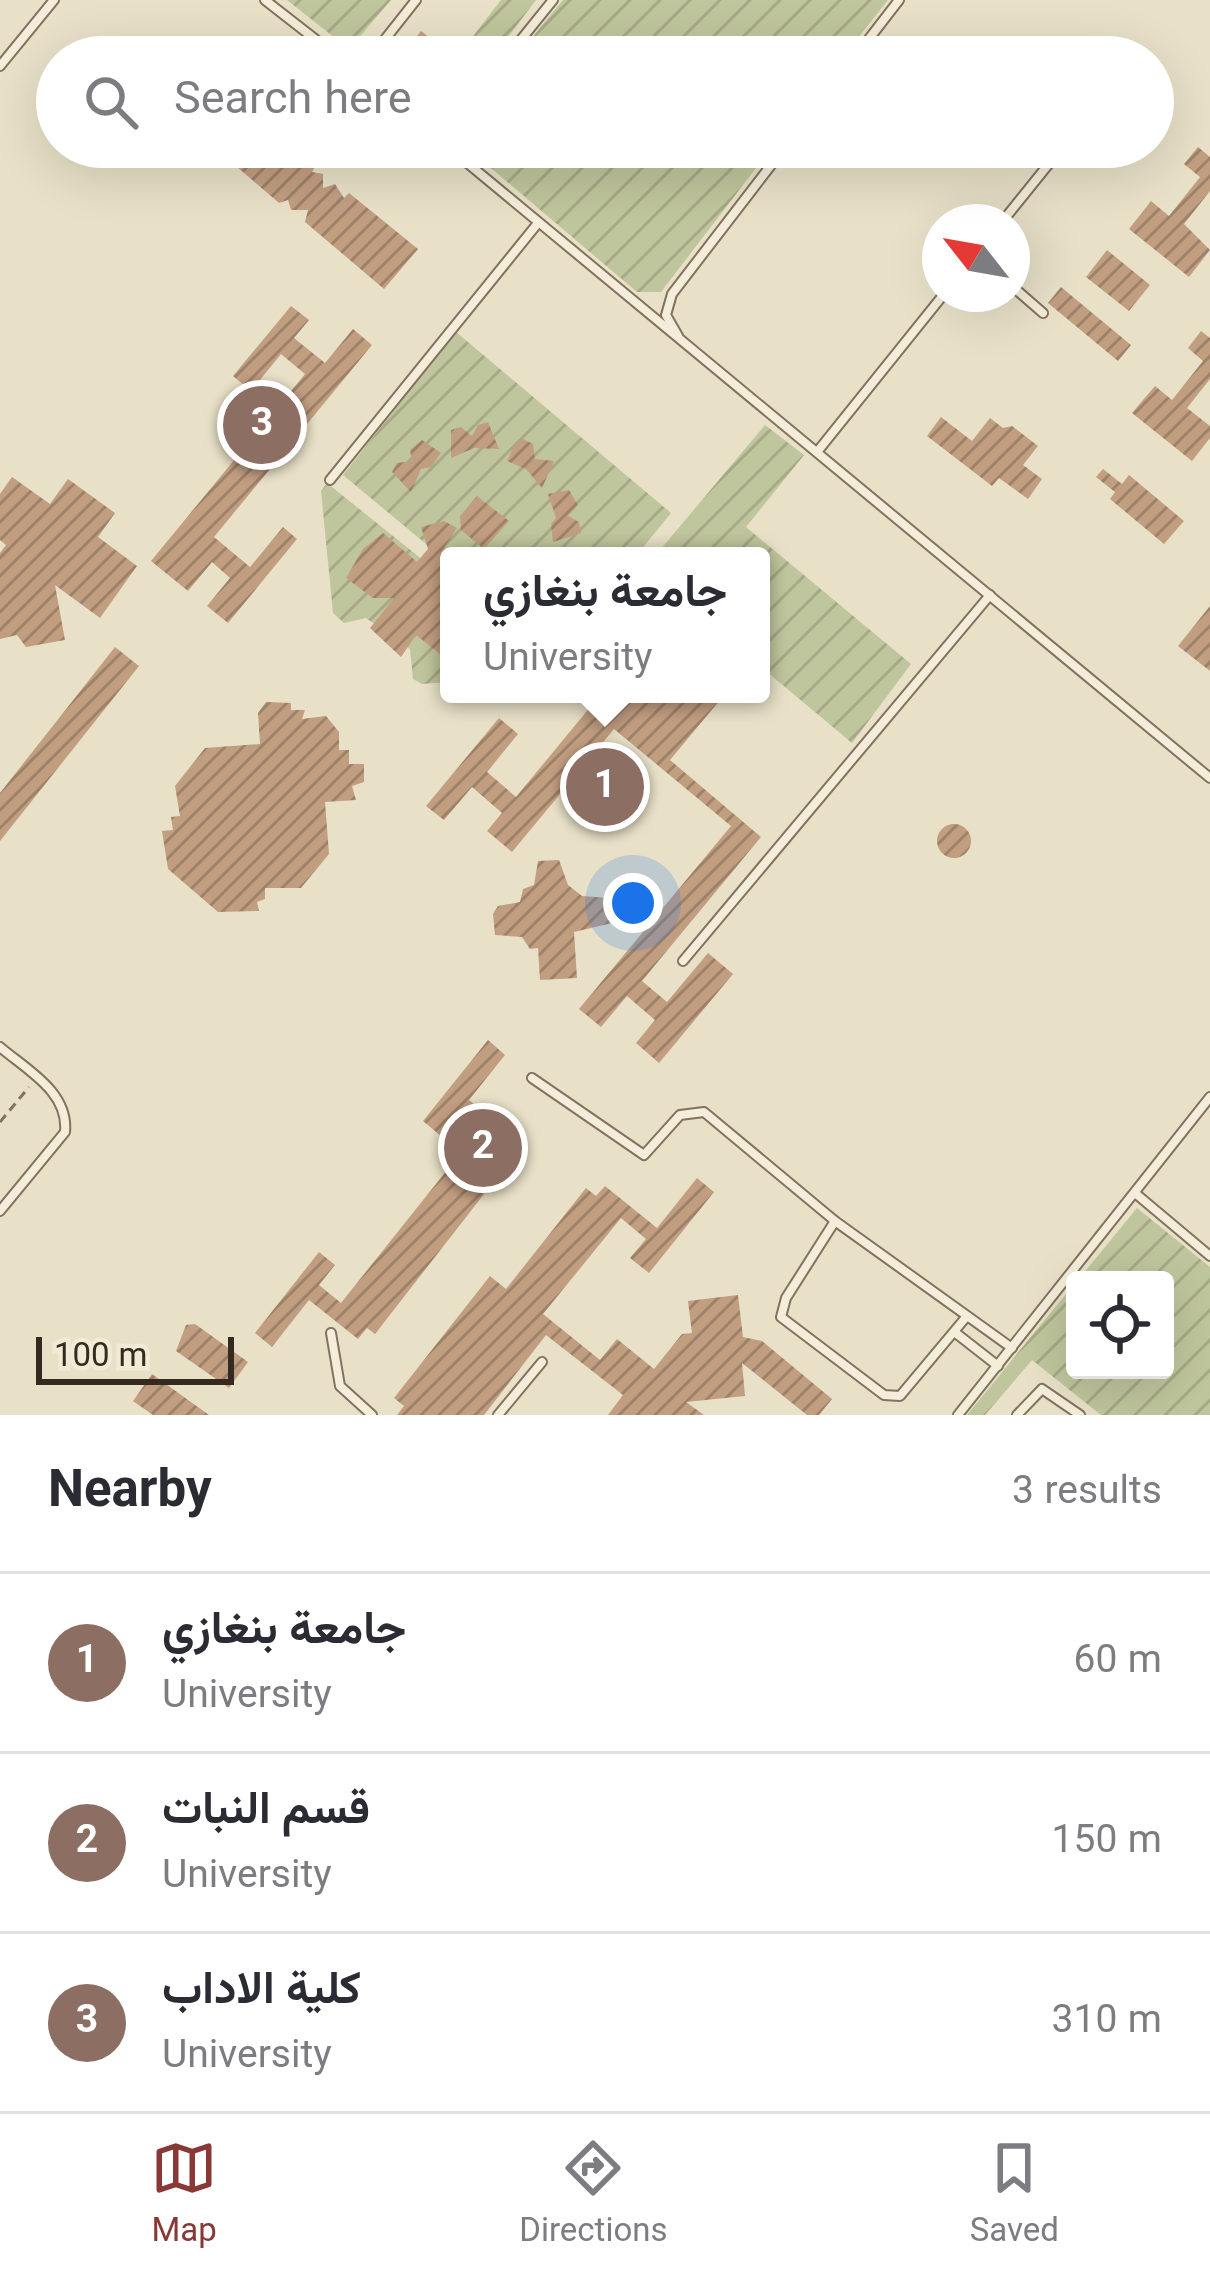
<!DOCTYPE html>
<meta charset="utf-8">
<style>
:root{--surface:#fff;--page:#f7f7f7;--text:#2b2b33;--muted:#7c7c81;--line:#e1e1e2;--accent:#893836}
body{margin:0;font-family:Georgia,Vazirmatn,serif;background:var(--page);color:var(--text)}
.controls{position:absolute;right:36px;bottom:36px;display:grid;overflow:hidden;border-radius:12px;box-shadow:0 12px 48px #0002}
.controls button{width:108px;height:108px;display:grid;place-items:center;padding:0;border:0;border-bottom:3px solid var(--line);background:var(--surface);color:var(--text);font:60px sans-serif}
.compass{position:absolute;left:922px;top:204px;width:108px;height:108px;border-radius:50%;background:var(--surface);box-shadow:0 12px 48px #0002;rotate:301deg}
.scale{position:absolute;left:36px;bottom:30px;width:198px;box-sizing:border-box;padding-left:12px;border:6px solid #342a20;border-top:0;font-size:33px;line-height:42px;white-space:nowrap;color:#342a20;-webkit-text-stroke:9px #f1ead5;paint-order:stroke}
.you{position:absolute;left:633px;top:903px;width:42px;height:42px;margin:-30px;border:9px solid #fff;border-radius:50%;background:#1a73e8;box-shadow:0 0 0 18px #1a73e833}
.badge{display:grid;place-items:center;width:78px;height:78px;border-radius:50%;background:var(--accent);color:#fff;font-size:39px;font-weight:700}
.pin{position:absolute;translate:-50% -50%;border:6px solid #fff;box-shadow:0 3px 12px #0006}
.popup{position:absolute;left:440px;top:547px;width:330px;height:156px;box-sizing:border-box;display:grid;place-content:center;border-radius:12px;background:var(--surface);filter:drop-shadow(0 3px 9px #0005);font-size:39px;white-space:nowrap;color:var(--muted)}
.popup b{font-size:45px;color:var(--text)}
.popup::after{content:'';position:absolute;left:50%;top:100%;margin-left:-24px;border:24px solid transparent;border-top-color:var(--surface)}
.list{margin:0;padding:0;list-style:none}
h2{display:flex;justify-content:space-between;align-items:center;height:156px;margin:0;padding:0 48px;font-size:51px}
h2 small{font-size:39px;font-weight:400;color:var(--muted)}
.list li{display:grid;grid-template-columns:78px 1fr auto;gap:36px;align-items:center;box-sizing:border-box;height:180px;padding:0 48px;border-top:3px solid var(--line)}
.list b{display:block;font-size:45px;white-space:nowrap}
.list p{margin:0;font-size:39px;white-space:nowrap;color:var(--muted)}
.list em{font-size:39px;font-style:normal;color:var(--muted)}
.icon{flex:none;width:66px;height:66px;fill:none;stroke:currentColor;stroke-width:2;stroke-linecap:round;stroke-linejoin:round}
.map{position:relative;flex:none;width:1210px;height:1415px;overflow:hidden}
.search{position:absolute;background:var(--surface);box-shadow:0 12px 48px #0002;left:36px;right:36px;top:36px;height:132px;display:flex;align-items:center;gap:30px;box-sizing:border-box;padding:0 42px;border-radius:66px;color:var(--muted);font-size:45px}
.sheet{height:696px;background:var(--surface)}
nav{display:flex;justify-content:space-around;align-items:center;box-sizing:border-box;height:168px;border-top:3px solid var(--line);background:var(--surface);font-size:33px;color:var(--muted)}
nav a{display:grid;justify-items:center;gap:6px}
nav .on{color:var(--accent)}
.map>svg:first-child{display:block}
</style>
<div class="map">
<svg width="1210" height="1415" viewBox="0 0 1210 1415">
<defs>
<pattern id="garden-furrows" width="10" height="10" patternUnits="userSpaceOnUse" patternTransform="scale(3)"><rect width="10" height="10" fill="#bfc59c"/><path d="M-1 1l2-2M0 10L10 0M9 11l2-2" fill="none" stroke="#a5a986"/></pattern>
<pattern id="building-hatch" width="6" height="6" patternUnits="userSpaceOnUse" patternTransform="scale(3)"><rect width="6" height="6" fill="#c29e81"/><path d="M-1 1l2-2M0 6l6-6M5 7l2-2" fill="none" stroke="#9e8169"/></pattern>
</defs>
<rect width="100%" height="100%" fill="#e8e0c7"/>
<!-- garden -->
<g fill="url(#garden-furrows)">
<polygon points="287,0 391,0 349,49"/>
<polygon points="501,0 536,0 493,57 457,57"/>
<polygon points="563,0 888,0 843,57 516,57"/>
<polygon points="466,147 772,147 661,292 637,292"/>
<polygon points="456,332 671,513 636,556 449,556 449,563 343,475"/>
<polygon points="765,425 804,455 746,527 911,664 852,743 761,667 761,556 655,556"/>
<polygon points="327,483 449,581 449,682 422,684 413,679 410,649 366,618 344,623 333,613 321,491"/>
<polygon points="1137,1208 1210,1267 1210,1415 1101,1415 1032,1360 985,1415 967,1415 1075,1283 1075,1370 1165,1370 1165,1280 1078,1280"/>
</g>
<!-- building -->
<g fill="url(#building-hatch)">
<polygon points="421,31 455,57 401,57"/>
<polygon points="226,147 294,147 316,165 312,172 323,174 323,188 335,184 344,198 349,193 418,249 384,289 305,222 308,210 291,210 288,200 279,203 221,153"/>
<polygon points="1198,147 1210,157 1210,191 1184,224 1210,250 1189,277 1129,229 1151,201 1169,216 1200,177 1184,164"/>
<polygon points="1107,250 1150,285 1129,311 1086,277"/>
<polygon points="1061,287 1131,345 1118,361 1048,303"/>
<polygon points="291,306 309,320 294,338 325,363 353,329 372,345 214,537 250,567 283,527 297,539 228,623 207,606 230,578 212,562 188,591 151,561 305,374 281,354 251,391 233,376"/>
<polygon points="1201,331 1210,338 1210,379 1187,408 1210,426 1210,438 1192,461 1132,413 1155,386 1172,400 1203,361 1188,348"/>
<polygon points="941,417 972,441 990,418 1003,428 1012,426 1038,446 1023,465 1042,479 1028,499 999,478 992,486 927,436"/>
<polygon points="488,422 499,449 474,448 451,458 451,430 461,427 472,436 478,425"/>
<polygon points="523,439 533,444 535,459 554,461 542,488 526,469 507,461 516,442"/>
<polygon points="422,440 441,453 431,467 421,469 411,492 392,472 397,463 412,461 410,450"/>
<polygon points="1103,469 1122,484 1129,475 1184,521 1164,544 1110,499 1115,492 1096,477"/>
<polygon points="12,477 50,504 68,479 115,513 98,537 137,566 100,618 55,585 65,640 26,647 17,635 0,639 0,553 6,545 0,540 0,494"/>
<polygon points="569,490 578,505 568,516 579,522 581,533 553,542 551,524 556,518 548,494"/>
<polygon points="477,496 509,521 484,549 461,530 460,516"/>
<polygon points="444,521 457,528 444,548 449,552 449,661 416,635 401,657 370,628 394,598 373,598 346,578 363,549 383,533 417,562 428,549 421,527"/>
<polygon points="1210,606 1210,671 1178,646"/>
<polygon points="115,647 139,666 0,841 0,793"/>
<polygon points="601,694 725,694 670,760 761,837 642,981 667,1002 708,953 733,974 659,1063 636,1043 655,1020 627,996 601,1027 579,1009 731,826 614,729 512,852 487,831 502,813 472,787 444,820 426,806 499,718 518,734 487,772 516,797"/>
<polygon points="266,702 291,703 291,710 305,710 302,719 326,716 339,732 339,750 349,750 349,764 364,764 364,782 352,786 356,800 325,802 329,854 301,888 265,888 265,899 257,902 259,911 218,912 168,869 162,831 173,830 171,817 180,816 175,786 205,748 260,744 258,713"/>
<circle cx="954" cy="841" r="17"/>
<polygon points="559,860 568,885 582,896 609,898 612,923 574,932 577,978 540,980 538,948 530,949 522,937 495,935 493,914 498,906 520,902 523,889 534,885 538,861"/>
<polygon points="488,1040 505,1055 469,1100 523,1144 375,1334 367,1328 358,1339 309,1300 272,1347 255,1333 319,1252 335,1265 319,1285 341,1303 479,1130 460,1115 442,1137 423,1121"/>
<polygon points="697,1178 714,1192 649,1273 630,1258 646,1239 621,1218 543,1314 600,1360 617,1339 654,1369 682,1334 692,1333 688,1301 738,1295 743,1337 762,1341 832,1399 819,1415 807,1415 742,1363 745,1396 686,1402 704,1415 608,1415 623,1395 546,1335 484,1415 397,1415 404,1406 394,1398 490,1276 506,1289 586,1188 596,1196 605,1186 657,1228"/>
<polygon points="195,1324 248,1362 229,1388 176,1351 186,1325"/>
<polygon points="152,1374 209,1415 153,1415 133,1401"/>
</g>
<g fill="none" stroke-linecap="round" stroke-linejoin="round">
<defs>
<g id="lane">
<polyline points="265,0 338,57"/>
<polyline points="371,57 416,0"/>
<polyline points="507,57 553,0"/>
<polyline points="855,57 899,0"/>
<polyline points="0,66 54,0"/>
<polyline points="448,147 1210,778"/>
<polyline points="1002,222 1060,150"/>
<polyline points="1012,286 1043,313"/>
<polyline points="678,336 666,315 672,294 785,147"/>
<polyline points="817,452 944,294"/>
<polyline points="330,480 538,223"/>
<polyline points="683,961 990,595"/>
<path d="M0,1047C27,1070 69,1092 65,1132L0,1211"/>
<polyline points="532,1078 644,1155 680,1115 704,1112 835,1221 1012,1348"/>
<polyline points="1135,1193 1210,1256"/>
<polyline points="835,1221 786,1298 781,1317 884,1395 900,1396 967,1316"/>
<polyline points="331,1333 340,1386 372,1415"/>
<polyline points="957,1334 998,1366"/>
<polyline points="498,1415 542,1362"/>
<polyline points="958,1415 1210,1097"/>
<polyline points="1017,1415 1042,1389 1080,1415"/>
</g>
</defs>
<!-- lane casing -->
<use href="#lane" stroke="#82725e" stroke-width="12"/>
<!-- path -->
<polyline stroke="#82725e" stroke-width="3" stroke-dasharray="9 6" stroke-linecap="butt" points="0,1122 29,1087"/>
<!-- lane -->
<use href="#lane" stroke="#f4edd9" stroke-width="8"/>
</g>
</svg>
<div class="controls">
<button><svg class="icon" aria-label="locate" viewBox="0 0 24 24"><circle cx="12" cy="12" r="6"/><path d="M12 2v4M12 18v4M2 12h4M18 12h4"/></svg></button>
</div>
<svg class="compass" viewBox="-18 -18 36 36"><path d="M0-13l5 13h-10z" fill="#e53935"/><path d="M0 13l5-13h-10z" fill="#7c7c81"/></svg>
<div class="scale">100 m</div>
<div class="you"></div>
<div class="pin badge" style="left:605px;top:787px;background:#8d6e63">1</div>
<div class="popup"><b>جامعة بنغازي</b>University</div>
<div class="pin badge" style="left:483px;top:1148px;background:#8d6e63">2</div>
<div class="pin badge" style="left:262px;top:425px;background:#8d6e63">3</div>
<div class="search"><svg class="icon" aria-label="search" viewBox="0 0 24 24"><circle cx="10" cy="10" r="6"/><path d="M15 15l6 6"/></svg>Search here</div>
</div>
<section class="sheet">
<h2>Nearby<small>3 results</small></h2>
<ul class="list">
<li><span class="badge" style="background:#8d6e63">1</span><div><b>جامعة بنغازي</b><p>University</p></div><em>60 m</em></li>
<li><span class="badge" style="background:#8d6e63">2</span><div><b>قسم النبات</b><p>University</p></div><em>150 m</em></li>
<li><span class="badge" style="background:#8d6e63">3</span><div><b>كلية الاداب</b><p>University</p></div><em>310 m</em></li>
</ul>
</section>
<nav>
<a class="on"><svg class="icon" aria-label="map" viewBox="0 0 24 24"><path d="M3 6l6-2 6 2 6-2v14l-6 2-6-2-6 2zM9 4v14M15 6v14"/></svg>Map</a>
<a><svg class="icon" aria-label="directions" viewBox="0 0 24 24"><path d="M12 3l9 9-9 9-9-9zM9 14v-3h6M13 9l2 2-2 2"/></svg>Directions</a>
<a><svg class="icon" aria-label="saved" viewBox="0 0 24 24"><path d="M7 4h10v16l-5-4-5 4z"/></svg>Saved</a>
</nav>
